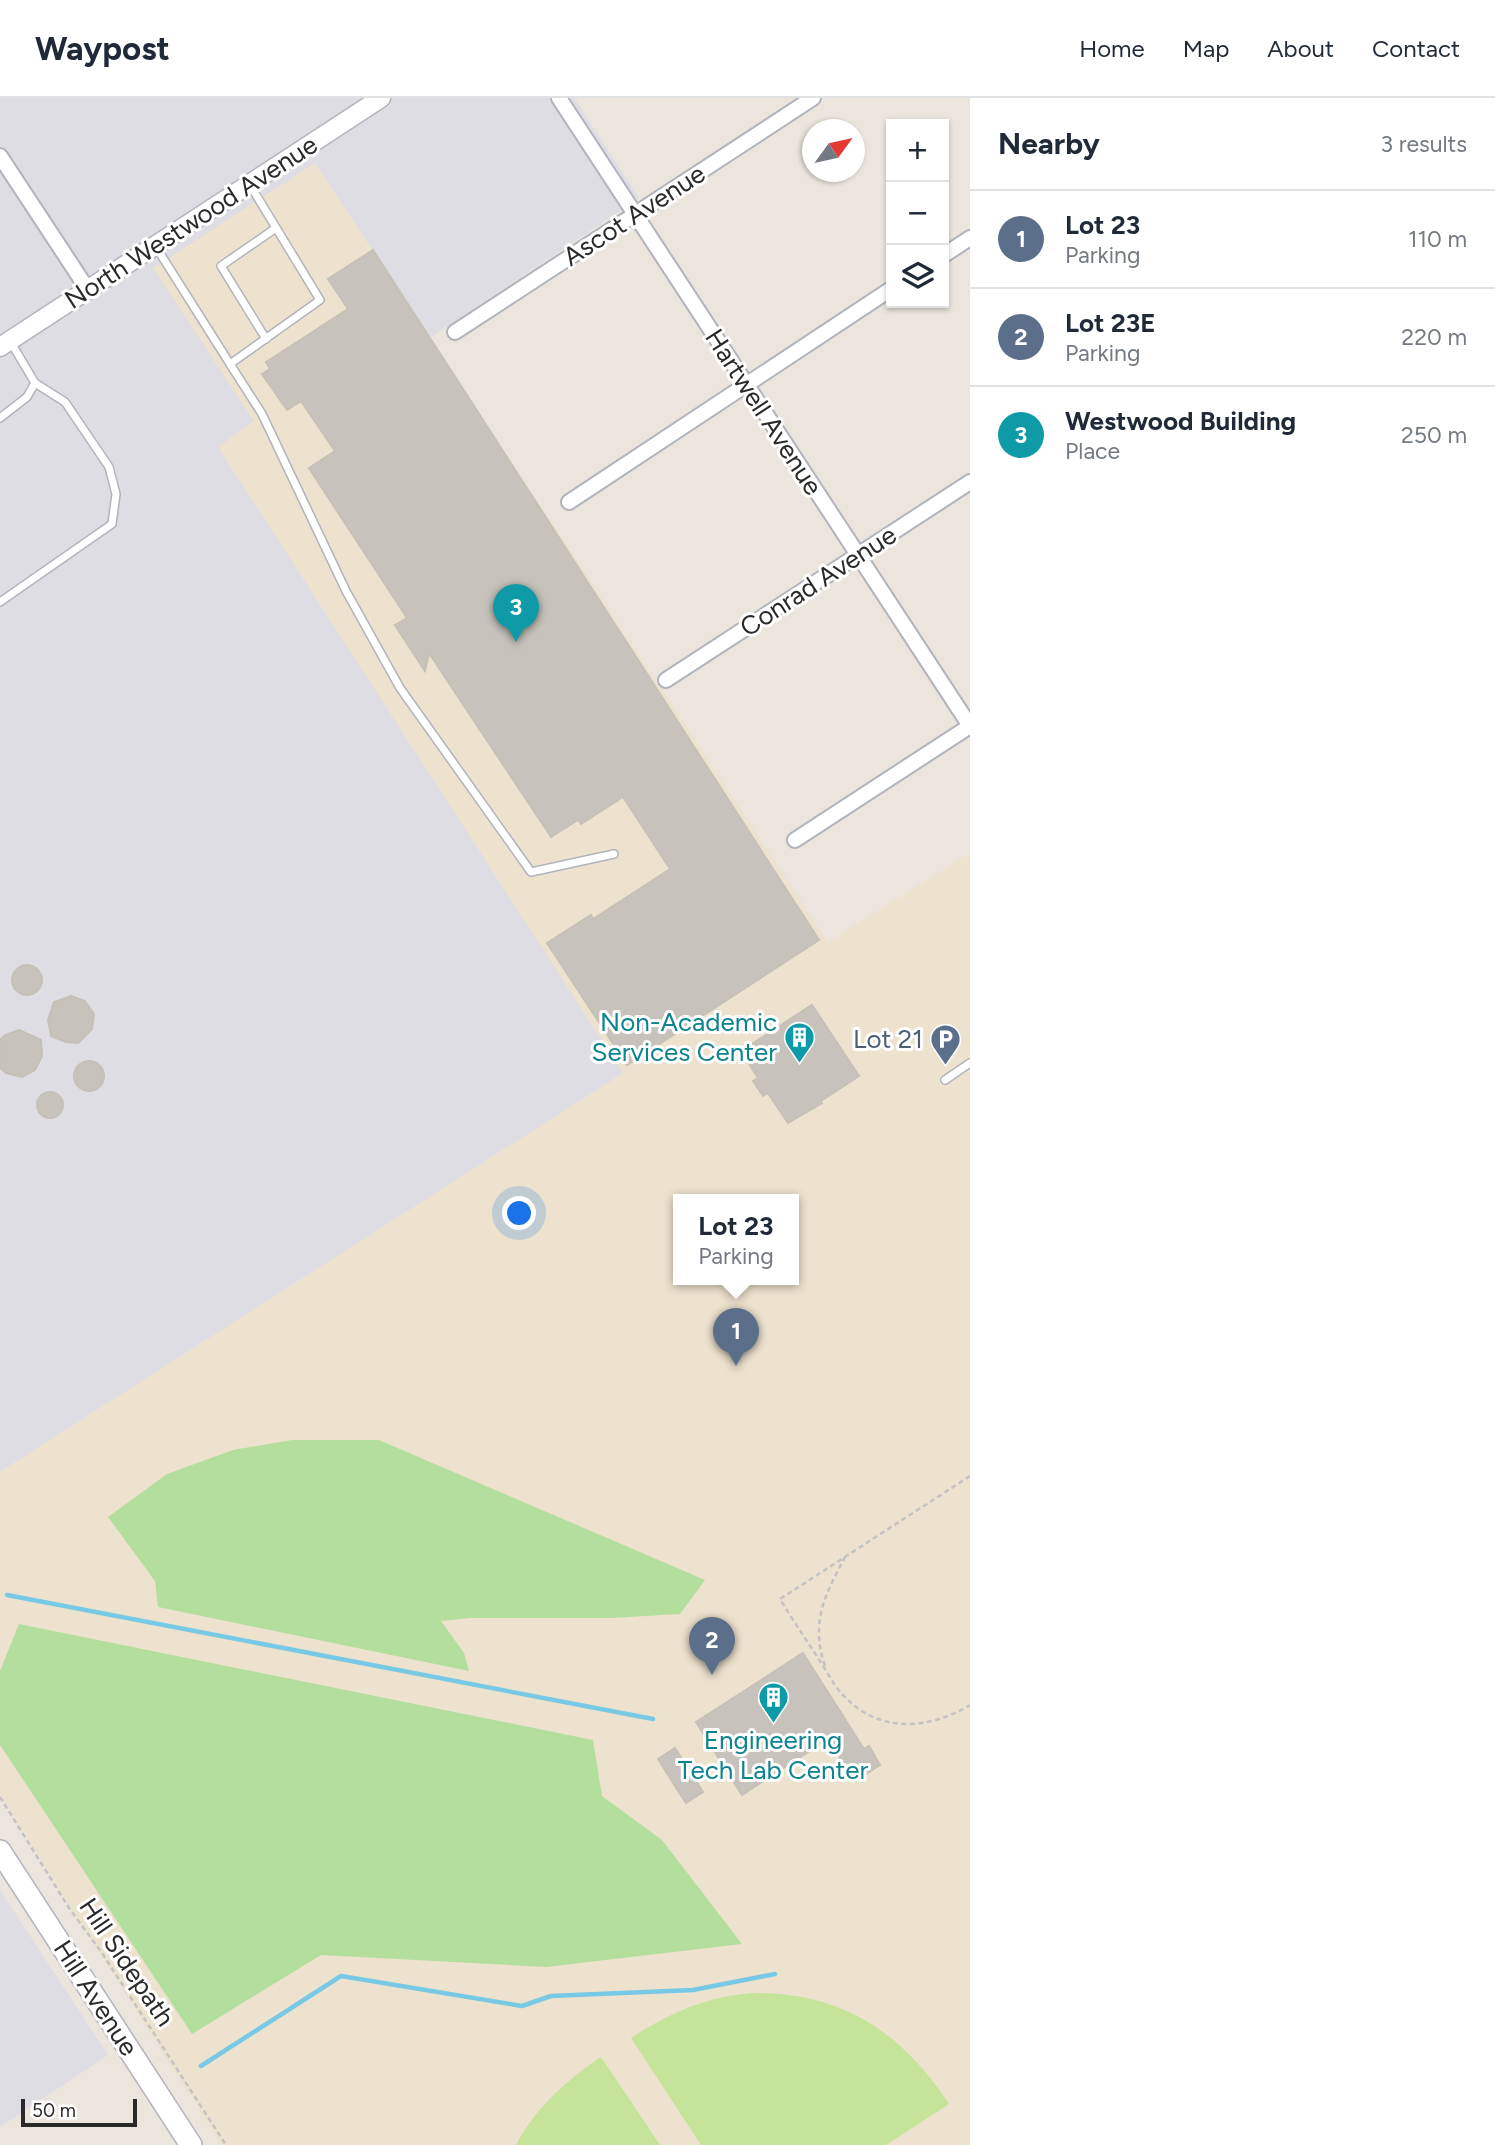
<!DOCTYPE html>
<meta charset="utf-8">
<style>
:root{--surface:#fff;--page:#f2f2f3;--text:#1f2937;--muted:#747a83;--line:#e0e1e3;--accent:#4968ed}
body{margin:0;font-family:Figtree,sans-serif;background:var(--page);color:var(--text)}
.controls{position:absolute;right:21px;top:21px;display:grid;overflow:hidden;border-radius:0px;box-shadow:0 2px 5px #0004}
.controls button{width:63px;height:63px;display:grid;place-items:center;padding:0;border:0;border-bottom:2px solid var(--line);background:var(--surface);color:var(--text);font:35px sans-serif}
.compass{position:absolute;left:802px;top:21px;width:63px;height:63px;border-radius:50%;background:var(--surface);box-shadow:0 2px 5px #0004;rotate:57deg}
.scale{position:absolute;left:21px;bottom:18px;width:116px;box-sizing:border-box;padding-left:7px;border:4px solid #2a2a2a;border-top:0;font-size:19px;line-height:24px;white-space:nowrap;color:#2a2a2a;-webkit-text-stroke:5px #fff;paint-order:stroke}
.you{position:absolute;left:520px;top:1116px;width:24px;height:24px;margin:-18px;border:5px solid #fff;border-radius:50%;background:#1a73e8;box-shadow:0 0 0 10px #1a73e833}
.badge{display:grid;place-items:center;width:46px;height:46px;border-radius:50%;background:var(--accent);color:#fff;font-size:23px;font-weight:700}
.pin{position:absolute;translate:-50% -58px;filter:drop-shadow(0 2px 4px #0008)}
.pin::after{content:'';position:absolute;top:37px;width:24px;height:21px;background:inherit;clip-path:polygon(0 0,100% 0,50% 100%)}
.popup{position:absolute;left:673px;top:1096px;width:126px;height:91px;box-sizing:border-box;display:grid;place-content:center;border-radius:0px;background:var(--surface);filter:drop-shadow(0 2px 5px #0005);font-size:23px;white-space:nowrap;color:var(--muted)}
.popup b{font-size:26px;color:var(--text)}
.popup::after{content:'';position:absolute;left:50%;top:100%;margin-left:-14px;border:14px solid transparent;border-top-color:var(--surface)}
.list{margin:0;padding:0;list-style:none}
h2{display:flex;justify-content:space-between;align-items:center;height:91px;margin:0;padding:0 28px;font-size:30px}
h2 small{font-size:23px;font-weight:400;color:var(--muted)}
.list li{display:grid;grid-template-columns:46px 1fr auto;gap:21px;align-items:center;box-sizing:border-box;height:98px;padding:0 28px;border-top:2px solid var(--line)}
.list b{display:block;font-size:26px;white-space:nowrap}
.list p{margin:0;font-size:23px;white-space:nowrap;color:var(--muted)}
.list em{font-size:23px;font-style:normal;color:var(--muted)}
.icon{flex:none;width:38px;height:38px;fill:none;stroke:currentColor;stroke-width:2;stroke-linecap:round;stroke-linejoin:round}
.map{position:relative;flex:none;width:970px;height:2047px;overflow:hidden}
header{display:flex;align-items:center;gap:42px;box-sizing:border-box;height:98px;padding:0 35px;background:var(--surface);border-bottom:2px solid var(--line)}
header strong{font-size:33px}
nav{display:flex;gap:38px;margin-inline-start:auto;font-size:24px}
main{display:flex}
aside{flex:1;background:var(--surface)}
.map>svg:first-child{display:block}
</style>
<header>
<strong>Waypost</strong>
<nav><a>Home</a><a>Map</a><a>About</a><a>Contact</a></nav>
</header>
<main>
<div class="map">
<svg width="970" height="2047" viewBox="0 0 970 2047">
<rect width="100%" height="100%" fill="#ebe5dd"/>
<!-- industrial -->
<g fill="#dfdde4">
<polygon points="0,0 574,0 639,100 431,239 821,849 0,1374"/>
<polygon points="0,1792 108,1957 0,2029"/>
</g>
<!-- education -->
<path fill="#ece2ce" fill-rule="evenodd" d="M315,65L828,844L970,755V2047H221L0,1698V1374L623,975L218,349L254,323L153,170ZM678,1102H794V1182H678Z"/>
<!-- green -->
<g fill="#b4de9e">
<polygon points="292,1342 379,1342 705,1482 680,1516 611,1520 470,1520 441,1523 464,1555 469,1573 158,1509 155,1483 108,1419 167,1376 233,1352"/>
<polygon points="19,1526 593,1642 602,1698 662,1742 742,1846 546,1869 321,1857 192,1936 0,1647 0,1573"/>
</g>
<!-- pitch -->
<g fill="#c5e49a">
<path d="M753,1895C841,1894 902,1934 949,2006L886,2047H701L631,1940C669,1915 708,1898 753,1895Z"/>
<path d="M601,1959L660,2047H516C536,2009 566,1983 601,1959Z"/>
</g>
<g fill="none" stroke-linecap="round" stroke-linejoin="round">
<!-- stream -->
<g stroke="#78c9e6" stroke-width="4.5">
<polyline points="7,1497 653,1621"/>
<polyline points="201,1968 341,1878 522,1908 551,1898 693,1892 775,1876"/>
</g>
</g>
<!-- building -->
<g fill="#c7c3bc" stroke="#c6c1b7" stroke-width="2">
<polygon points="373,152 819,842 627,967 547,845 591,817 593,821 670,771 623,699 581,726 578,722 551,739 429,555 425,573 395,527 407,520 309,370 335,353 301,303 287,312 262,276 270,271 266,264 348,211 328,181"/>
<circle cx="27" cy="882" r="15"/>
<polygon points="71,898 85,903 94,916 92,931 78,945 66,944 51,938 48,922 54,904"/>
<polygon points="812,907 859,978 821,1003 822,1005 788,1025 768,995 763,998 753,983 758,980 741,953"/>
<polygon points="19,932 41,942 42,958 35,972 22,979 6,975 0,970 0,942 5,937"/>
<circle cx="89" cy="978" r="15"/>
<circle cx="50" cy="1007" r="13"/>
<polygon points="803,1555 864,1651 869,1648 880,1667 855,1683 828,1641 742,1697 696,1624"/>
<polygon points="675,1650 703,1694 686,1705 658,1661"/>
</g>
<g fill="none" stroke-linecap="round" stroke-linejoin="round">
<defs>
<g id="service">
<polyline points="156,149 230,266 320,202 250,87"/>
<polyline points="266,241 221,168 276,130"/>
<polyline points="230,266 262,316 346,493 400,590 531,774 614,756"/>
<polyline points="0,320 27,299 35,285 10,243"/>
<polyline points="0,504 112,426 116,396 109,369 65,304 35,285"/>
<polyline points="945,982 970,965"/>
</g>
<g id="minor">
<polyline points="559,0 970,628"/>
<polyline points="0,58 88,192"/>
<polyline points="944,157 970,140"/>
<polyline points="455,234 813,0"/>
<polyline points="569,404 891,191"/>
<polyline points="666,582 970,384"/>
<polyline points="795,742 970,628"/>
</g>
<polyline id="tertiary" points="0,249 381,0"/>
<polyline id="secondary" points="0,1753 191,2047"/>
</defs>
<!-- service casing -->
<use href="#service" stroke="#b1b4bd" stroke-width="10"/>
<!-- minor casing -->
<use href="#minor" stroke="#b1b4bd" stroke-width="18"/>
<!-- tertiary casing -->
<use href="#tertiary" stroke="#b1b4bd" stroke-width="21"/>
<!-- secondary casing -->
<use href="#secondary" stroke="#b1b4bd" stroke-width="24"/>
<!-- path -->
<g stroke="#c3c3c3" stroke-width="2.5" stroke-dasharray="5 3.5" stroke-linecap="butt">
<path d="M970,1378L780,1501C792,1521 805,1540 818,1560C827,1573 834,1589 846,1600C881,1636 930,1631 970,1607"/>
<path d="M825,1568C810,1524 825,1497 845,1459"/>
<polyline points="0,1699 69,1810 102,1855 226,2047"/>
</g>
<!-- service -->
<use href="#service" stroke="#fff" stroke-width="7"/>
<!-- minor -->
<use href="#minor" stroke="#fff" stroke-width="14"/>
<!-- tertiary -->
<use href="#tertiary" stroke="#fff" stroke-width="18"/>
<!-- secondary -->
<use href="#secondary" stroke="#fff" stroke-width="21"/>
</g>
<!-- icons -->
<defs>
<symbol id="building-pin" viewBox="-11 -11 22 30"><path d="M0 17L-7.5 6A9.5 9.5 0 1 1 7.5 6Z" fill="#0f9aa8" stroke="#fff"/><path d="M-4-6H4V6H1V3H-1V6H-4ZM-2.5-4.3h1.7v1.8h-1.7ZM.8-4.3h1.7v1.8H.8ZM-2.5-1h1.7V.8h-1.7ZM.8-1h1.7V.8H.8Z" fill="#fff"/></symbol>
<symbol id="parking-pin" viewBox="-11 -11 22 30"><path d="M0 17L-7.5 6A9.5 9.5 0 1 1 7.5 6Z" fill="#5c6f8a" stroke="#fff"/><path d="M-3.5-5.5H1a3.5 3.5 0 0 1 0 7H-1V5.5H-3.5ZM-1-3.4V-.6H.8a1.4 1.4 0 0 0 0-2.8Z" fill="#fff"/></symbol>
</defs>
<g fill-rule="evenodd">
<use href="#building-pin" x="782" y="922" width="35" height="47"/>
<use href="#parking-pin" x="928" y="924" width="35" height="47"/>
<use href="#building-pin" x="756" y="1582" width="35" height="47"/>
</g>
<g text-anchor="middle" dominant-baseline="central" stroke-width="6" stroke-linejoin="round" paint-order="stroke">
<!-- street labels -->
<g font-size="26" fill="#2a2a2a" stroke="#fff">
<text transform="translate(634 117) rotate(-33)">Ascot Avenue</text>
<text transform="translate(191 124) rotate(-33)">North Westwood Avenue</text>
<text transform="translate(764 314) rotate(57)">Hartwell Avenue</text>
<text transform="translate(818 483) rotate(-33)">Conrad Avenue</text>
<text transform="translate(127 1864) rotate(56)">Hill Sidepath</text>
<text transform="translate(96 1900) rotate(57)">Hill Avenue</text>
</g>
<!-- culture labels -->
<g font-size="26" fill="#0d838f" stroke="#fff" text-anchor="end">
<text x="777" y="924">Non-Academic<tspan x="777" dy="30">Services Center</tspan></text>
<text x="773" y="1642" text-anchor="middle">Engineering<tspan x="773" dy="30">Tech Lab Center</tspan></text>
</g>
<!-- service labels -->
<g font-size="26" fill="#4e5e75" stroke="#fff" text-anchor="end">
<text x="923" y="941">Lot 21</text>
</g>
</g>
</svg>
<div class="controls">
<button>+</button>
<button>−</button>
<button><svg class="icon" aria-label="layers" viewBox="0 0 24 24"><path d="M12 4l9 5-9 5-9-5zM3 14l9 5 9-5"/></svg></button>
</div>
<svg class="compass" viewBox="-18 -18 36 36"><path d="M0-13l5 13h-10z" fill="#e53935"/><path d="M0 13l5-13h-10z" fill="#747a83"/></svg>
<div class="scale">50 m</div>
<div class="you"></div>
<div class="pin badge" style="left:736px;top:1268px;background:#5c6f8a">1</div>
<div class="popup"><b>Lot 23</b>Parking</div>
<div class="pin badge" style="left:712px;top:1577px;background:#5c6f8a">2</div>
<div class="pin badge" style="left:516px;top:544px;background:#0f9aa8">3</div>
</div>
<aside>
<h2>Nearby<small>3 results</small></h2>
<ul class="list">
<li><span class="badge" style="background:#5c6f8a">1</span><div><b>Lot 23</b><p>Parking</p></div><em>110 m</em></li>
<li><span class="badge" style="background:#5c6f8a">2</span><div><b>Lot 23E</b><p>Parking</p></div><em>220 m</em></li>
<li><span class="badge" style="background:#0f9aa8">3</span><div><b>Westwood Building</b><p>Place</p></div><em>250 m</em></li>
</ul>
</aside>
</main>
